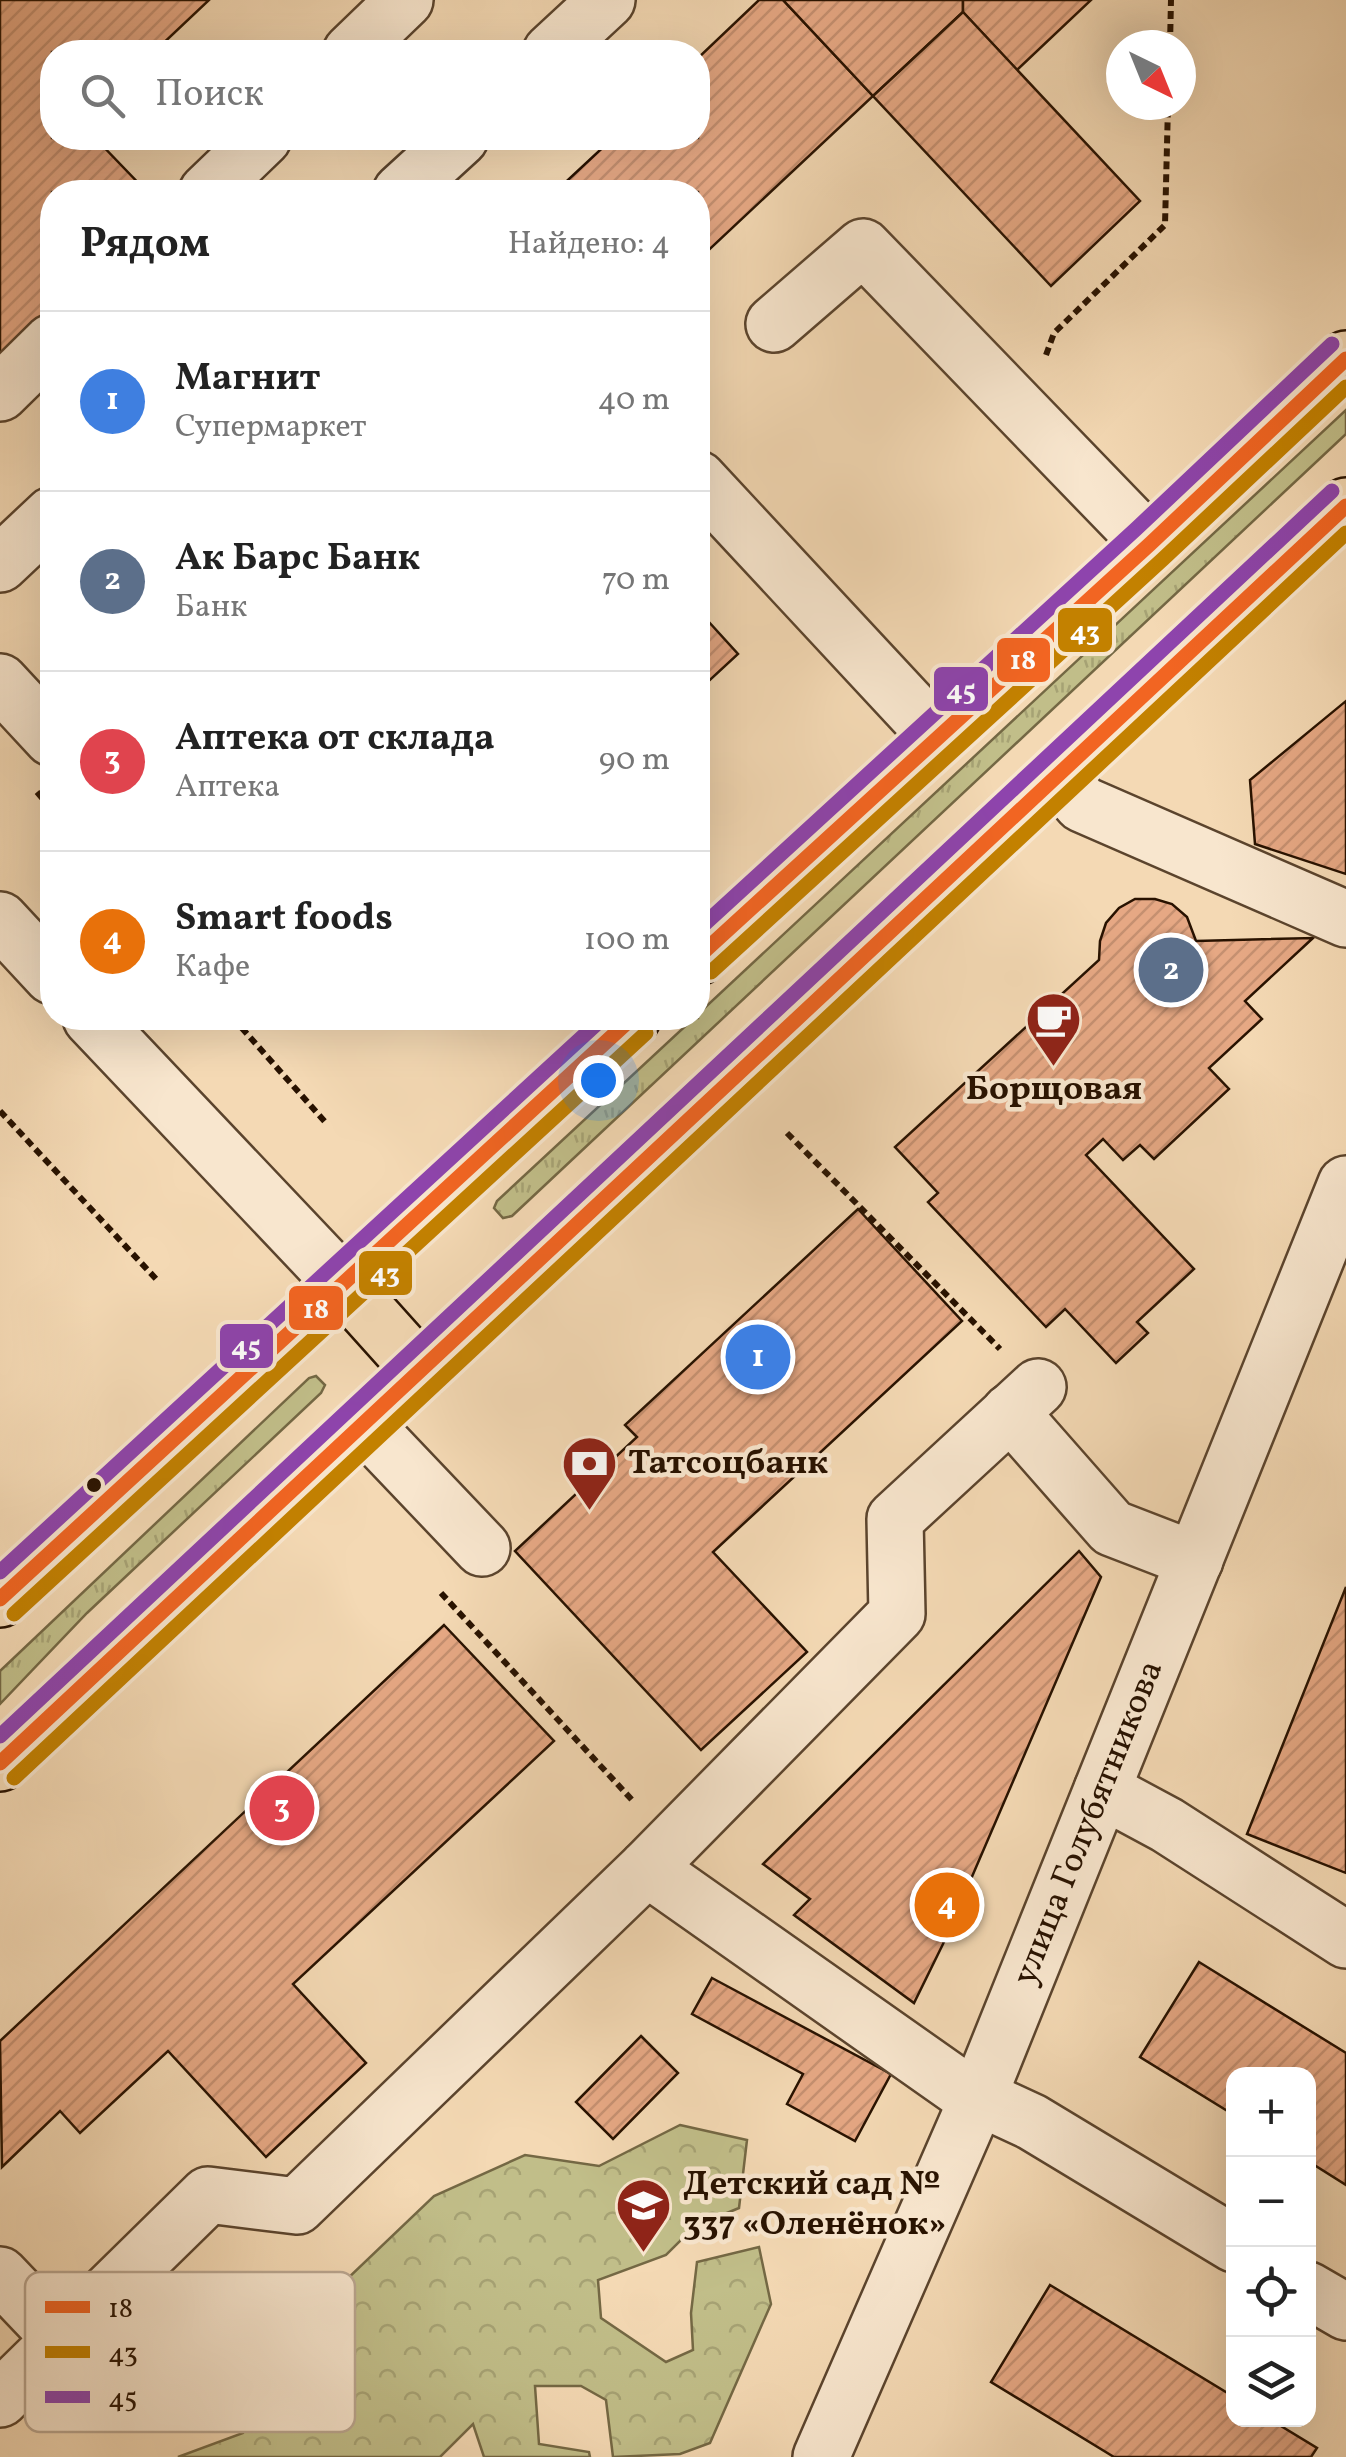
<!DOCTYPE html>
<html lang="ru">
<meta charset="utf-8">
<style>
:root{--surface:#fff;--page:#f6f6f6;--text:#222;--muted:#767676;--line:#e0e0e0;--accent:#8f2418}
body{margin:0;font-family:Vollkorn,serif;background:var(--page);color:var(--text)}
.controls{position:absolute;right:30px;bottom:30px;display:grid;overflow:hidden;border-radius:20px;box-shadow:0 10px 40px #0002}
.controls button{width:90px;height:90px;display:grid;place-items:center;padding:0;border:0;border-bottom:2px solid var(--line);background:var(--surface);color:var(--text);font:50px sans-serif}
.compass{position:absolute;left:1106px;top:30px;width:90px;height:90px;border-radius:50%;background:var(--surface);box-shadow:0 10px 40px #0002;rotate:137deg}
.you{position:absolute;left:598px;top:1080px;width:35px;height:35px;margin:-25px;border:8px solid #fff;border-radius:50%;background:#1a73e8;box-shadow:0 0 0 15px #1a73e833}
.badge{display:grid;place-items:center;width:65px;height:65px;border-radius:50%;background:var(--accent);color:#fff;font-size:32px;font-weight:700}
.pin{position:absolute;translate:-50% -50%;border:5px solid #fff;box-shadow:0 2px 10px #0006}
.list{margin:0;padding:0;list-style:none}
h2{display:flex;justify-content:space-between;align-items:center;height:130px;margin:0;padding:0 40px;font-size:42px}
h2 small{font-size:32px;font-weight:400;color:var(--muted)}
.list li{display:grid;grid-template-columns:65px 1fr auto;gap:30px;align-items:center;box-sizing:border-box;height:180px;padding:0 40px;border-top:2px solid var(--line)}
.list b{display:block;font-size:38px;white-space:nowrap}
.list p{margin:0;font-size:32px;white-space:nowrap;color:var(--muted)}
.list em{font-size:32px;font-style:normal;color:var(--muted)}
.icon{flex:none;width:55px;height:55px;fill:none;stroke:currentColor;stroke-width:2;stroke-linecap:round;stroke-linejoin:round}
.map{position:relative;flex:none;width:1346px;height:2457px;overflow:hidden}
.search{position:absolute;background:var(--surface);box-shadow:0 10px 40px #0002;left:40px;top:40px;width:670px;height:110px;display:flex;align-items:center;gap:25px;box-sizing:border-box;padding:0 35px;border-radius:40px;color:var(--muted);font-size:38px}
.panel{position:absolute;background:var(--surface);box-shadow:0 10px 40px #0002;left:40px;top:180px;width:670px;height:850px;border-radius:40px}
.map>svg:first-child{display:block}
</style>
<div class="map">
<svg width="1346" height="2457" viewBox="0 0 1346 2457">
<defs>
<pattern id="grass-tufts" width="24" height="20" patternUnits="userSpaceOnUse" patternTransform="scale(2.5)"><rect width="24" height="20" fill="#c1be89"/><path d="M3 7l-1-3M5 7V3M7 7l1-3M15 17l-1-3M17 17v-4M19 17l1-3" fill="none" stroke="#a6a274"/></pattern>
<pattern id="forest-crowns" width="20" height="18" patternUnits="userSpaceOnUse" patternTransform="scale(2.5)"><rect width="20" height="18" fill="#c1be89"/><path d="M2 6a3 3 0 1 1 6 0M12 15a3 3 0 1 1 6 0" fill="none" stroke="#a6a274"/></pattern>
<pattern id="building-hatch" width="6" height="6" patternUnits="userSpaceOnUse" patternTransform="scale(2.5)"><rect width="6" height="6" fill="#e6a884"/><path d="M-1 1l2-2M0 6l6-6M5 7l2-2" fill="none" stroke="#c59070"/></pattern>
</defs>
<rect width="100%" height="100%" fill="#f4d9b4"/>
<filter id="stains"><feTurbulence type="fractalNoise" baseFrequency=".002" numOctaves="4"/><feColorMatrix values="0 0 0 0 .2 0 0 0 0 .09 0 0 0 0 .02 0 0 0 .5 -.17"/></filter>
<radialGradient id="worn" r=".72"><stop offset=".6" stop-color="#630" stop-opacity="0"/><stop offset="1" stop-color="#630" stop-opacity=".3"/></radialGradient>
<!-- grass -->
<g fill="url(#grass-tufts)" stroke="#746844" stroke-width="2.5">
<polygon points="1346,410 1346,434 512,1216 503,1218 494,1208 497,1201 694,1018 698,1018 698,1014"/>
<polygon points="316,1376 325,1385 321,1393 87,1613 0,1704 0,1671 309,1378"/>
</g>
<!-- forest -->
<polygon fill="url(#forest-crowns)" stroke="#746844" stroke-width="2.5" points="680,2125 747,2140 739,2208 695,2226 666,2255 598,2280 601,2318 666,2362 693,2350 691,2313 697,2262 759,2247 771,2304 710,2443 680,2454 613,2457 606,2400 581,2386 535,2386 539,2444 589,2452 590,2457 484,2457 473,2424 440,2457 178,2457 243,2433 346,2280 434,2196 525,2155 599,2166"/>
<!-- building -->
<g fill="url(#building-hatch)" stroke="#281200" stroke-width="2.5">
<polygon points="0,0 209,0 154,52 52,52 52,138 95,138 147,192 52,192 52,323 0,372"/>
<polygon points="759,0 783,0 873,96 698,260 698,192 555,192 613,138 698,138 698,58"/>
<polygon points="783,0 963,0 963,12 873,96"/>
<polygon points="963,0 1091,0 1017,70 963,12"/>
<polygon points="963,12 1140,201 1051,286 873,96"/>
<polygon points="698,610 738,654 698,691"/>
<polygon points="1346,701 1346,874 1255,844 1250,780"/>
<polygon points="1135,899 1155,899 1172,904 1187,917 1196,941 1313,938 1245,1001 1262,1019 1209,1068 1229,1089 1154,1159 1140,1145 1123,1160 1103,1139 1086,1155 1194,1269 1137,1322 1148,1333 1116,1363 1065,1309 1046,1327 928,1202 938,1193 895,1147 1099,960 1100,941 1106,923 1119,908"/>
<polygon points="858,1209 962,1321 713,1552 807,1652 701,1750 515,1551 637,1437 625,1425"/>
<polygon points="1079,1551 1101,1577 943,1944 914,2003 794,1915 810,1899 763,1864"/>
<polygon points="1346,1587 1346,1873 1247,1834"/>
<polygon points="444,1625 554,1741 293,1984 366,2063 266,2157 168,2051 80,2133 60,2111 2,2167 0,2041"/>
<polygon points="1199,1962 1346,2053 1346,2185 1308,2161 1308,2074 1234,2074 1234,2115 1140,2057"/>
<polygon points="712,1978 891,2074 855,2141 787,2104 803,2074 692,2014"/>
<polygon points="641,2036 678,2073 613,2139 576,2102"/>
<polygon points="1050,2285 1234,2397 1234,2420 1271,2420 1317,2448 1311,2457 1114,2457 991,2382"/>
</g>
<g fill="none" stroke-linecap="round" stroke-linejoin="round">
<defs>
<g id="minor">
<polyline points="351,52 405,0"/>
<polyline points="551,52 607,0"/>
<polyline points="207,192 263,138"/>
<polyline points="401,192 460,138"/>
<polyline points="774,324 863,247 1150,544"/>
<polyline points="0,393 52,342"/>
<polyline points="698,479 938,737"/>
<polyline points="0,564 52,515"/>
<polyline points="0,682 52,738"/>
<polyline points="1058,776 1082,804 1346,919"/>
<polyline points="0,920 52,976"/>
<polyline points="91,1018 342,1283"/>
<polyline points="1010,1412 1112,1528 1195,1560"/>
<polyline points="364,1424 482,1548"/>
<polyline points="1102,1790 1167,1825 1346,1940"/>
<polyline points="647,1868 897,1614 895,1519 1038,1387"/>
<polyline points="0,2275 62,2340"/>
<polyline points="1308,2290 1346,2312"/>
<polyline points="0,2399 208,2195 297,2206 647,1868 961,2089 1032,2122 1234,2244"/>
<polyline points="821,2457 979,2095 1346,1184"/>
</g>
<g id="major">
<polyline points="698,957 1150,544 1346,359"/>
<polyline points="342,1283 421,1371"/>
<polyline points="0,1599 632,1018"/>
<polyline points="0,1763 1346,506"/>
</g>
</defs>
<!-- minor casing -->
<use href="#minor" stroke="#5b442d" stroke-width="60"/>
<!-- major casing -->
<use href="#major" stroke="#281200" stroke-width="60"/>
<!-- path -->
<g stroke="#281200" stroke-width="6" stroke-dasharray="8 5" stroke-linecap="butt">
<polyline points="1170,45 1171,0"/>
<polyline points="1046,355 1054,333 1165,225 1168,105"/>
<polyline points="37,792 52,810"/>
<polyline points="233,1018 326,1123"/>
<polyline points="0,1111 157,1280"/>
<polyline points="787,1133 1000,1349"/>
<polyline points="441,1593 633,1801"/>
</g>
<!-- minor -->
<use href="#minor" stroke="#f8e6ce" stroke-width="55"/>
<!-- major -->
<use href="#major" stroke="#f4d9b4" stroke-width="55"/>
<defs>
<g id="bus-1">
<polyline points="698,957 1150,544 1346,359"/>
<polyline points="0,1599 632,1018"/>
<polyline points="0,1763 1346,506"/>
</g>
<g id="bus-2">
<polyline points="711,972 1163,559 1346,387"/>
<polyline points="14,1614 646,1033"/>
<polyline points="14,1778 1346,533"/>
</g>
<g id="bus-3">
<polyline points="698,930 1136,529 1332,344"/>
<polyline points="0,1572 603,1018"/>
<polyline points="0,1736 1332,491"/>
</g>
</defs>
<!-- bus-1 casing -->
<use href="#bus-1" stroke="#f8e6ce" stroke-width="22"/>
<!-- bus-2 casing -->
<use href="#bus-2" stroke="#f8e6ce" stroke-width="22"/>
<!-- bus-3 casing -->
<use href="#bus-3" stroke="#f8e6ce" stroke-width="22"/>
<!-- bus-1 -->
<use href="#bus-1" stroke="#f26522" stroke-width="15"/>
<!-- bus-2 -->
<use href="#bus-2" stroke="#c38100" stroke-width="15"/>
<!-- bus-3 -->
<use href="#bus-3" stroke="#8e44ad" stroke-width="15"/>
</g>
<!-- icons -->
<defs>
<symbol id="cafe-pin" viewBox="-11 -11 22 30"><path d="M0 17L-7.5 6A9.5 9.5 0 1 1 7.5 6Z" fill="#8f2418" stroke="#f8e6ce"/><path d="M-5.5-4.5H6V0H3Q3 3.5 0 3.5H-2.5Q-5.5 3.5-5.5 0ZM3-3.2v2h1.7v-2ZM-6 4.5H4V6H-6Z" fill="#fff"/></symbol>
<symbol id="bank-pin" viewBox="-11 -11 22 30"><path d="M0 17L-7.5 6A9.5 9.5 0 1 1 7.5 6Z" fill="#8f2418" stroke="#f8e6ce"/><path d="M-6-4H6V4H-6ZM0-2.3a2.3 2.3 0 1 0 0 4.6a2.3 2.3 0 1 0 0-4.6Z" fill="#fff"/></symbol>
<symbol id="school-pin" viewBox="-11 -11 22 30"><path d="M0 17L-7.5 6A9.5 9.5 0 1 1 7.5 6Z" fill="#8f2418" stroke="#f8e6ce"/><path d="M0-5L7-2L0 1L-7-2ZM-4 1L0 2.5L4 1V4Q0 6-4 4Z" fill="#fff"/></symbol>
</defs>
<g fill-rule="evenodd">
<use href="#cafe-pin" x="1022" y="988" width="63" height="86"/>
<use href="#bank-pin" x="558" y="1432" width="63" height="86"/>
<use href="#school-pin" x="612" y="2174" width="63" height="86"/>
</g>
<!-- markers -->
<circle fill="#281200" stroke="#f8e6ce" stroke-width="4" cx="94" cy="1485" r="9"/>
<g text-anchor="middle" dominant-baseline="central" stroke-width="9" stroke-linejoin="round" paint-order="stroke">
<!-- poi labels -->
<g font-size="35" font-weight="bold" fill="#281200" stroke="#f8e6ce" text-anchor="start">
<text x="1054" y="1090" text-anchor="middle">Борщовая</text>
<text x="628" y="1464">Татсоцбанк</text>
<text x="683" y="2185">Детский сад №<tspan x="683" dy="40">337 «Оленёнок»</tspan></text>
</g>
<!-- street labels -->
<g font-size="35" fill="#281200" stroke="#f8e6ce">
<text transform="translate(1089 1823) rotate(-68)">улица Голубятникова</text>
</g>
</g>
<!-- legend -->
<rect x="25" y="2272" width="330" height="160" rx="15" fill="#f8e6ce" stroke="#baa690" stroke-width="2.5"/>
<rect x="45" y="2301" width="45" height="12" fill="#f26522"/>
<rect x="45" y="2346" width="45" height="12" fill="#c38100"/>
<rect x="45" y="2391" width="45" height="12" fill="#8e44ad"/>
<g font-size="28" fill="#281200">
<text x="108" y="2317">18</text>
<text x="108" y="2362">43</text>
<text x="108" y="2407">45</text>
</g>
<g stroke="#f8e6ce" stroke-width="4">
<rect x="1056" y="606" width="58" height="48" rx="10" fill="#c38100"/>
<rect x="995" y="636" width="57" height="48" rx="10" fill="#f26522"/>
<rect x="932" y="665" width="58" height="48" rx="10" fill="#8e44ad"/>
<rect x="357" y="1249" width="57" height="48" rx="10" fill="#c38100"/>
<rect x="287" y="1284" width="58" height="48" rx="10" fill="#f26522"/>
<rect x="218" y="1322" width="57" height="48" rx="10" fill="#8e44ad"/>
</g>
<g font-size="28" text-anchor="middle" font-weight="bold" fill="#fff">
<text x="1085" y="640">43</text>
<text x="1023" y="669">18</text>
<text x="961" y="699">45</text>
<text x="385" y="1282">43</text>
<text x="316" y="1318">18</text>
<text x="246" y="1355">45</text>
</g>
<rect width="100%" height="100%" filter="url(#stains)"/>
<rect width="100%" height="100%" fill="url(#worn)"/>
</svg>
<div class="controls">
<button>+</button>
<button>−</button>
<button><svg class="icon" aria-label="locate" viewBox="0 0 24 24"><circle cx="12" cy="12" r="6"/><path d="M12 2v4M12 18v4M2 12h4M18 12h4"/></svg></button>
<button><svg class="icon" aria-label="layers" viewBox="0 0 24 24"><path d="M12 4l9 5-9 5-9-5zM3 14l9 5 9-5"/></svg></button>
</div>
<svg class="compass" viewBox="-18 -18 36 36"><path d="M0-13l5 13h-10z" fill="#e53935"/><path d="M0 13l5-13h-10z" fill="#767676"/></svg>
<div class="you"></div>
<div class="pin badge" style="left:758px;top:1357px;background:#3f7fe0">1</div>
<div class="pin badge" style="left:1171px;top:970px;background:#5c6f8a">2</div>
<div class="pin badge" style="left:282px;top:1808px;background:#e0444e">3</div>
<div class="pin badge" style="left:947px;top:1905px;background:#e8710a">4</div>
<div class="search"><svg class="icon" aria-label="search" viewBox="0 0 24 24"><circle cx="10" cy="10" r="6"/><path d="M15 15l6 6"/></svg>Поиск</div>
<section class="panel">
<h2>Рядом<small>Найдено: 4</small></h2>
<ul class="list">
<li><span class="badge" style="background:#3f7fe0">1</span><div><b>Магнит</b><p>Супермаркет</p></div><em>40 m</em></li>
<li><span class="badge" style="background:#5c6f8a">2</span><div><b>Ак Барс Банк</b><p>Банк</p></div><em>70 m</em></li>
<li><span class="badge" style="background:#e0444e">3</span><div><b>Аптека от склада</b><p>Аптека</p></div><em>90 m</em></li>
<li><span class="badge" style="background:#e8710a">4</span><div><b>Smart foods</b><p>Кафе</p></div><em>100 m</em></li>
</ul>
</section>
</div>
